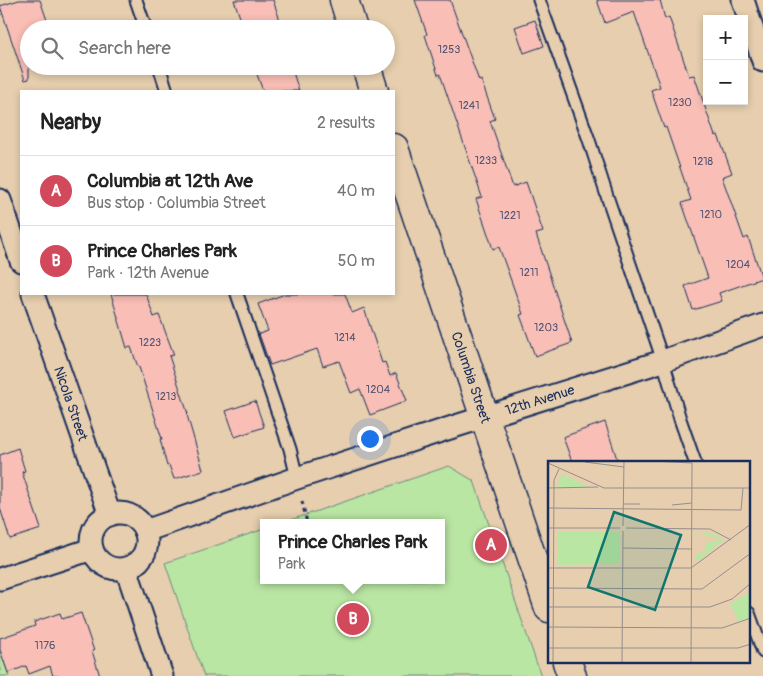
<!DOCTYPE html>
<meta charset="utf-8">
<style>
:root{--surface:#fff;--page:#f2f2f2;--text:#222;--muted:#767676;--line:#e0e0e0;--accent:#d1495b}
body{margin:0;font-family:Pangolin,sans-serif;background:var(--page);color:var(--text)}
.controls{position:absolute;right:15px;top:15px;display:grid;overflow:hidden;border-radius:0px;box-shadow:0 2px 8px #0003}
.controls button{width:45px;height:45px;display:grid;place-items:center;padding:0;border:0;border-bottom:1px solid var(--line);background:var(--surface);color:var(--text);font:25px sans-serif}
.you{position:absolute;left:369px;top:438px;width:18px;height:18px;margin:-12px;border:4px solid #fff;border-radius:50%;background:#1a73e8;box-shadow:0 0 0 8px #1a73e833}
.badge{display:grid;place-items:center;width:32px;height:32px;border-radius:50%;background:var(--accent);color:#fff;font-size:16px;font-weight:700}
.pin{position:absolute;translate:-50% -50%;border:2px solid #fff;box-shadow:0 1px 5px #0006}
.popup{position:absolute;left:260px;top:519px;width:185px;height:65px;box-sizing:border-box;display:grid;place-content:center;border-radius:0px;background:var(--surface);filter:drop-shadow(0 1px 4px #0005);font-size:16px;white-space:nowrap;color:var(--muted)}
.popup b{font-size:19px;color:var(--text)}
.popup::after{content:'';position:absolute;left:50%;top:100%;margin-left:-10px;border:10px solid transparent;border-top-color:var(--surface)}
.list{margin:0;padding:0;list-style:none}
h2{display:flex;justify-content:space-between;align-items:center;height:65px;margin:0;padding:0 20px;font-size:21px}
h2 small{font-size:16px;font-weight:400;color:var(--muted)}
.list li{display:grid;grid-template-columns:32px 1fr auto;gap:15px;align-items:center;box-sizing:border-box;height:70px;padding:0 20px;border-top:1px solid var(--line)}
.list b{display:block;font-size:19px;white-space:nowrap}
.list p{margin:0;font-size:16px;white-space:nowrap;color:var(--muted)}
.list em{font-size:16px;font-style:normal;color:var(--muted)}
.icon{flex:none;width:28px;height:28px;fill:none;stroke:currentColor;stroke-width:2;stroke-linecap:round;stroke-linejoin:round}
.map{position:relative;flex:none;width:763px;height:676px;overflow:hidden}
.search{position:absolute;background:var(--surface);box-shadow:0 2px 8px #0003;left:20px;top:20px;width:375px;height:55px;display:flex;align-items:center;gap:12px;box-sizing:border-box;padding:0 18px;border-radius:28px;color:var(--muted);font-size:19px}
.panel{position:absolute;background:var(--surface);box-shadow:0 2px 8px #0003;left:20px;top:90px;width:375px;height:205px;border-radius:0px}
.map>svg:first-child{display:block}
</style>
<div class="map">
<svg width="763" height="676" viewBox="0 0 763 676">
<rect width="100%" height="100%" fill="#e6ceae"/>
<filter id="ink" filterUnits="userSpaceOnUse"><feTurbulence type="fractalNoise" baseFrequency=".02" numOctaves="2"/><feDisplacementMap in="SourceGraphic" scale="10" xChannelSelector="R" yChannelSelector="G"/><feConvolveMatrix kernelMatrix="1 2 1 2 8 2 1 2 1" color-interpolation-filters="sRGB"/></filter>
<g filter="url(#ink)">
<!-- green -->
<g fill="#bae6a3" stroke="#6a8a80">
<polygon points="449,466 474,481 541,676 204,676 165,563 264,529 264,580 442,580 442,523 282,523"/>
<polygon points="0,650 8,673 9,676 0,676"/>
</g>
<!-- building -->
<g fill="#f9beb5" stroke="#1b2f5e">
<polygon points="19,0 40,0 50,29 29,29 29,79 25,80 0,6"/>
<polygon points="234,0 273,0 283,29 244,29"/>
<polygon points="415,0 450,0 479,81 481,80 495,119 490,121 513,187 526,182 543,232 536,234 572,343 535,356 520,315 523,314 499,247 493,249 476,199 482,197 440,74 438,75 425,35 427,34"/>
<polygon points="597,0 660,0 665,19 669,17 689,76 694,75 715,136 718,135 732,173 722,177 744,239 748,237 762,278 719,293 722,301 693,310 685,286 708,278 682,203 691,200 666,127 664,128 651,90 660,87 634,12 605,23"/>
<polygon points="535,20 544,46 524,53 515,27"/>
<polygon points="254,66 291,66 299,91 263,91"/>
<polygon points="111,294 146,294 154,317 159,315 174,355 169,356 188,414 187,415 203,470 174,479 169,465 167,466 160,439 162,439 139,367 138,367 131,347 127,348"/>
<polygon points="285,294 345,294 352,313 364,308 382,363 385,362 390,376 396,373 407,401 370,415 360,389 351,393 339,361 323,366 317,349 270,365 259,334 268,331 258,304"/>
<polygon points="255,401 264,427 235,437 226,411"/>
<polygon points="605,422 618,462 572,462 563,437"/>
<polygon points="18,448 25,471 22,472 41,529 10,539 0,508 0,455"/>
<polygon points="60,613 62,619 81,613 94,651 92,651 100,676 53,676 50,666 29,674 26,666 8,673 0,650 0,638 35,626 34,622"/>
</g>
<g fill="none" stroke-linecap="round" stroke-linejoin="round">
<defs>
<g id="service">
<polyline points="136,0 146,29"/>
<polyline points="539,0 589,140 607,196 663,361 680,419 695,462"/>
<polyline points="159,66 167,91"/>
<polyline points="237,294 290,449 297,478"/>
<polyline points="749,613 763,652"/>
</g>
<g id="minor">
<polyline points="743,0 763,61"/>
<polyline points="0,200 21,261"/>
<path id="s1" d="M33,294L110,515"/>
<circle cx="119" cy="541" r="28"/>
<path id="s2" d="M145,531L297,478L456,426L663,361L763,325"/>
<polyline points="126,568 162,676"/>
<polyline points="0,579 92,549"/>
</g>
<g id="secondary">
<polyline points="344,0 353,29"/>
<polyline points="366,66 374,91"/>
<path id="s3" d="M394,148L549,608"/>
<polyline points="567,662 572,676"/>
</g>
</defs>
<!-- service casing -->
<use href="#service" stroke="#1b2f5e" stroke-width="15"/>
<!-- minor casing -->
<use href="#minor" stroke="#1b2f5e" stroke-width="25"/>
<!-- secondary casing -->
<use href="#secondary" stroke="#1b2f5e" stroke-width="31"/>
<!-- path -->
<polyline stroke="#1b2f5e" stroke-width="3" stroke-dasharray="4 4" stroke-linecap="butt" points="302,501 307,523"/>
<!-- service -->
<use href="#service" stroke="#e6ceae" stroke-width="11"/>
<!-- minor -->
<use href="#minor" stroke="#e6ceae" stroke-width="21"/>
<!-- secondary -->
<use href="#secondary" stroke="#e6ceae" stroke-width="28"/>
</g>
</g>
<g text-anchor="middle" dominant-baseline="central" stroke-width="5" stroke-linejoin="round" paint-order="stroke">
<!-- number labels -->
<g font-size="11" fill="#525374">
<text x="449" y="49">1253</text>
<text x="680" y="102">1230</text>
<text x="469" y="105">1241</text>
<text x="486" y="160">1233</text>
<text x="703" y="161">1218</text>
<text x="711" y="214">1210</text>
<text x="510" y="215">1221</text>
<text x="738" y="264">1204</text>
<text x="529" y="272">1211</text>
<text x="546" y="327">1203</text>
<text x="345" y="337">1214</text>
<text x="150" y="342">1223</text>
<text x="378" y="389">1204</text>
<text x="166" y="396">1213</text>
<text x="45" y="645">1176</text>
</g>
<!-- street labels -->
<g font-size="14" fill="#1b2f5e" stroke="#e6ceae">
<text stroke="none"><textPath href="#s3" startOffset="242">Columbia Street</textPath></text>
<text stroke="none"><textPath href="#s2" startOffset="416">12th Avenue</textPath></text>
<text stroke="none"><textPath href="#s1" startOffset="116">Nicola Street</textPath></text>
</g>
</g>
<!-- overview -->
<g transform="translate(548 461)">
<rect width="202" height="202" fill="#e6ceae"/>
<path d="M14,13L41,26H9ZM147,70L151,74H148V94L157,90V82L169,80V76L157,75L156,71L167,73L176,79L150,100L147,98ZM9,71H72V103L9,104ZM200,132L202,134V156L191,161L182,143Z" fill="#bae6a3"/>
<path fill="none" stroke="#958e8e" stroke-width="1" d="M105,0L144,2L143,202M37,1L76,6M0,2L56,27H203M0,27L50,26M76,43H92M124,44L144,42M0,47L193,49L195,27M75,65L76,0M0,67H72M78,67L162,68L183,79M75,87L144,88M0,107H143L203,63M0,127L154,128L203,92M0,146H162L184,138L203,122M0,166L174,167L203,157M0,187H190L203,183M5,202L6,19L11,8M74,202L75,70"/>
<path fill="#0f766e" fill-opacity="0.15" stroke="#0f766e" stroke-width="2.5" d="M66,51L133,74L107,149L40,126Z"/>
<rect width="202" height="202" fill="none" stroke="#1b2f5e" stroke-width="2.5"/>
</g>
</svg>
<div class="controls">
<button>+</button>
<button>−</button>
</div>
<div class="you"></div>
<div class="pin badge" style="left:491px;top:545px">A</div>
<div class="pin badge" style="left:353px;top:619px">B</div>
<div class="popup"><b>Prince Charles Park</b>Park</div>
<div class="search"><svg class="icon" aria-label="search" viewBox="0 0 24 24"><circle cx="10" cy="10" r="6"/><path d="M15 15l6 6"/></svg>Search here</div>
<section class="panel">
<h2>Nearby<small>2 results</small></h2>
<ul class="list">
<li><span class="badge">A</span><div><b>Columbia at 12th Ave</b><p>Bus stop · Columbia Street</p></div><em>40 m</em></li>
<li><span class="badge">B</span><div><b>Prince Charles Park</b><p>Park · 12th Avenue</p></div><em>50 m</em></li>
</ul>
</section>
</div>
